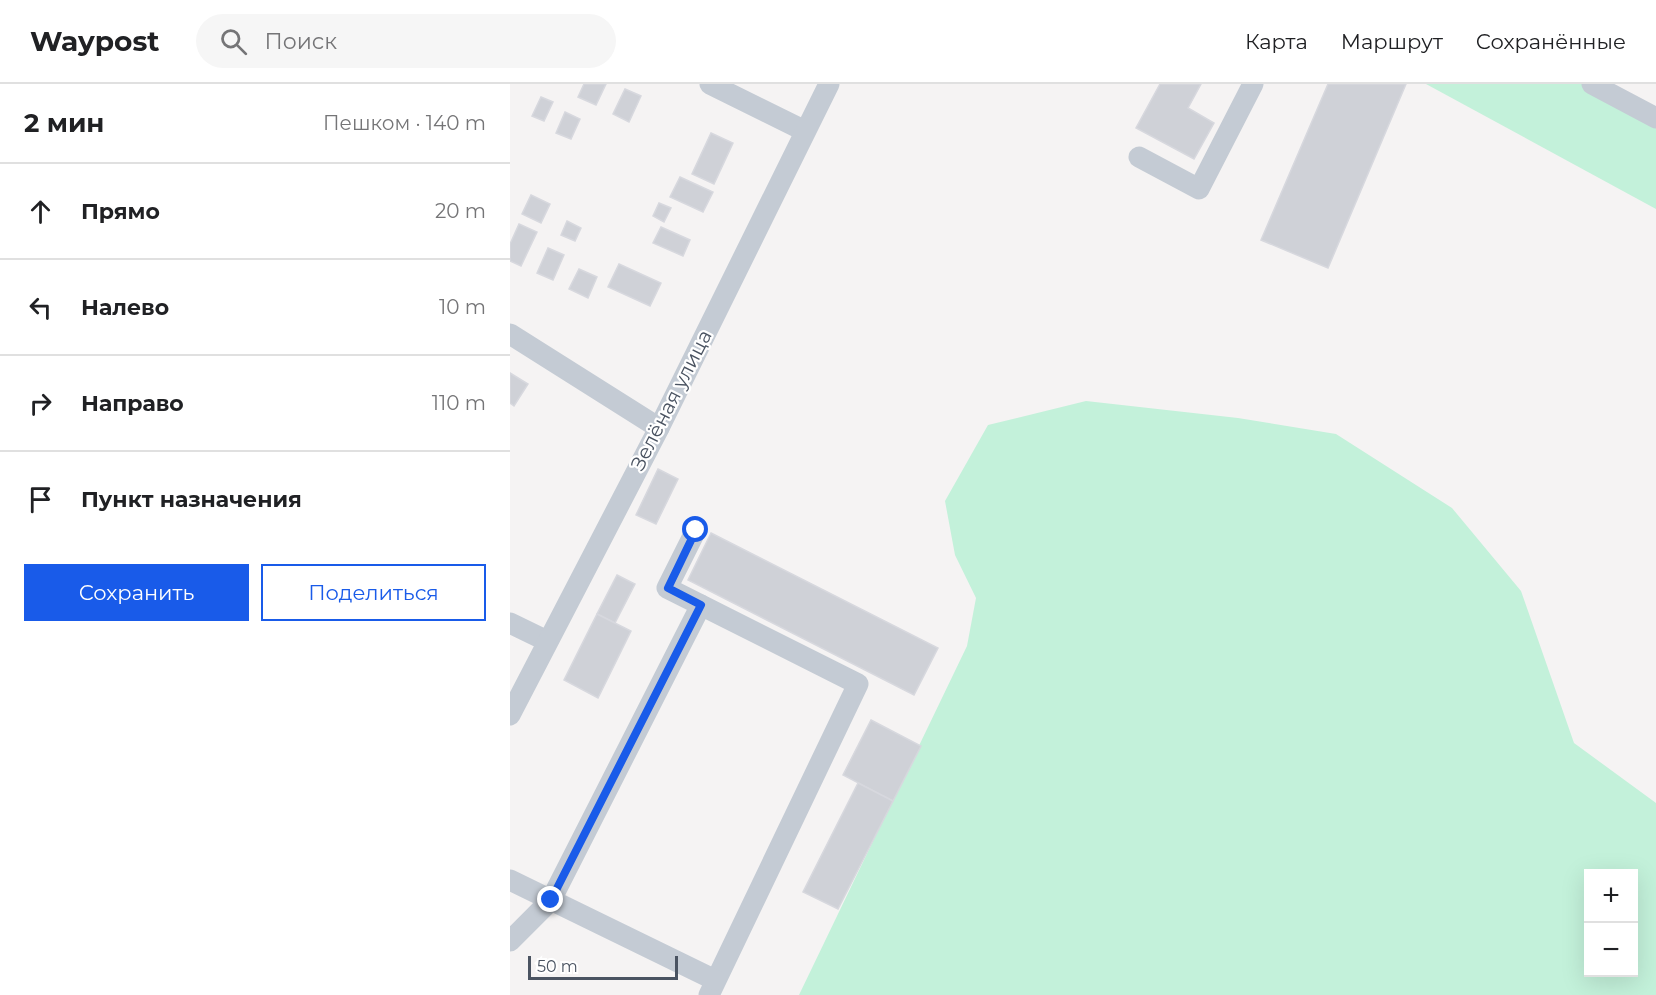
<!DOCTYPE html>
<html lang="ru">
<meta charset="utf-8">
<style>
:root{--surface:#fff;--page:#f6f6f6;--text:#202124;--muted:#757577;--line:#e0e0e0;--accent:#195be9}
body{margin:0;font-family:Montserrat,sans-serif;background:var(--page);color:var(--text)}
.controls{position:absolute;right:18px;bottom:18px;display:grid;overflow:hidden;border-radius:0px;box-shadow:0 6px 24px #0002}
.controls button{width:54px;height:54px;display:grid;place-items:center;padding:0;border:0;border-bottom:2px solid var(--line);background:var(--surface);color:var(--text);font:30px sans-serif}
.scale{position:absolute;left:18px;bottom:15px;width:150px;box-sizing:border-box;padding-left:6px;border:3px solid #4a5361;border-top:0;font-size:16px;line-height:21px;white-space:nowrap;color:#4a5361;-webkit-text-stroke:4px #fff;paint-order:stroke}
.stop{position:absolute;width:18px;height:18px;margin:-14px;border:4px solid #195be9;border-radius:50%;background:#fff}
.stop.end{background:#195be9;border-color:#fff;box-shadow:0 2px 6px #0008}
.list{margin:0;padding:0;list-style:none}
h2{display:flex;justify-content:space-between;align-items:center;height:78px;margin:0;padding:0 24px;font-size:26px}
h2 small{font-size:20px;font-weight:400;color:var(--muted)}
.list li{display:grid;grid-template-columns:39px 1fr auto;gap:18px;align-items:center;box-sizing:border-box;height:96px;padding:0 24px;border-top:2px solid var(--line)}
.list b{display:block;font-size:22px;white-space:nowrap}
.list em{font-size:20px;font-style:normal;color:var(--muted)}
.actions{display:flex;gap:12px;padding:18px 24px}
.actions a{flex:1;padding:14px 0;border:2px solid var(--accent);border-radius:0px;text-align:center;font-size:21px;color:var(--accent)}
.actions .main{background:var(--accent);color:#fff}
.icon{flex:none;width:33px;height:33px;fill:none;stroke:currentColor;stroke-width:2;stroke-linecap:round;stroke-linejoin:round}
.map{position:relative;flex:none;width:1146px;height:911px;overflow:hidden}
header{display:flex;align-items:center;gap:36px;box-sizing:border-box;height:84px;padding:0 30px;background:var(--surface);border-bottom:2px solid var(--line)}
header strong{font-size:28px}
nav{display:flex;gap:33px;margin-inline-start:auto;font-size:21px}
.search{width:420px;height:54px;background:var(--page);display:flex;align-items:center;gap:15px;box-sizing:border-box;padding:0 21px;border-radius:33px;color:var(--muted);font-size:22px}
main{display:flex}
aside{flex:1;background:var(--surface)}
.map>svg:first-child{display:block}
</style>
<header>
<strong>Waypost</strong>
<div class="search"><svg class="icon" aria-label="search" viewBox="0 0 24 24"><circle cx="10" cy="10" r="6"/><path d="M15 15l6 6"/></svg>Поиск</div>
<nav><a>Карта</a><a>Маршрут</a><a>Сохранённые</a></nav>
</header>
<main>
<aside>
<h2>2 мин<small>Пешком · 140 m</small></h2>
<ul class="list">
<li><svg class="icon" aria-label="ahead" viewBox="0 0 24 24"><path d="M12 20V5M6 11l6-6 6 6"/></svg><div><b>Прямо</b></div><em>20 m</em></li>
<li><svg class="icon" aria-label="left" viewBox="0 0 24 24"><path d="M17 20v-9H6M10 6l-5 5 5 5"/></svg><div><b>Налево</b></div><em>10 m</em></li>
<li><svg class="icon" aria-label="right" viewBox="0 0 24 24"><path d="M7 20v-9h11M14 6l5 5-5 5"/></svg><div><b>Направо</b></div><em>110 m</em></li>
<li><svg class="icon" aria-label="arrive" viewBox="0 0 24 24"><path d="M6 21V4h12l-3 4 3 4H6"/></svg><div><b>Пункт назначения</b></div></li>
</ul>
<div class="actions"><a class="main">Сохранить</a><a>Поделиться</a></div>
</aside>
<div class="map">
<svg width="1146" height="911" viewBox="0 0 1146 911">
<rect width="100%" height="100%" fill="#f5f3f3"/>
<!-- green -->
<g fill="#c3f1da" fill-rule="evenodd">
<polygon points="916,0 1080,0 1146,36 1146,125"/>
<path d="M576,317L728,334L826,350L942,424L1011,507L1064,659L1146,719V911H289L457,562L466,514L445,471L435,417L478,341ZM1078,790H1124V888H1078Z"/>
</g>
<!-- building -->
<g fill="#cfd1d7" stroke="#d7d8de" stroke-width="1.5">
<polygon points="74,0 96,0 86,21 68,13"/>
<polygon points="650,0 691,0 678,24 704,39 684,75 626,44"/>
<polygon points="818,0 896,0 818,184 751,156"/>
<polygon points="115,5 131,12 119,38 103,30"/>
<polygon points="31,13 43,18 34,37 22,32"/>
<polygon points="55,28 70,35 61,55 46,49"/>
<polygon points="201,49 223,59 204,100 182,90"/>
<polygon points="170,93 203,108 193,128 160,113"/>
<polygon points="21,111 40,120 31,139 12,130"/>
<polygon points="149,119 161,124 154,138 143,132"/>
<polygon points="57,137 71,144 65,157 51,151"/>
<polygon points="9,140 27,148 11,182 0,177 0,160"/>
<polygon points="151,143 180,156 173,172 143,159"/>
<polygon points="38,164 54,171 43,196 27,189"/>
<polygon points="109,180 151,199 140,222 98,203"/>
<polygon points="69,185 87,193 78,214 59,205"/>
<polygon points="0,289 18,300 4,322 0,319"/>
<polygon points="148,385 168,395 146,440 126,431"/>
<polygon points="201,449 428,564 404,611 178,496"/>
<polygon points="107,491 125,500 105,539 87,530"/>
<polygon points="87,530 121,547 88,614 54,596"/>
<polygon points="361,636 411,662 383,717 333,691"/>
<polygon points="348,699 383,717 328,825 293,808"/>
</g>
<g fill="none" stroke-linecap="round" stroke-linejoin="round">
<!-- minor -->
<g stroke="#c4cbd4" stroke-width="21">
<polyline points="200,0 295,47"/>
<polyline points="1082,0 1146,34"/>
<polyline points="629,73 689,105 743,0"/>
<polyline points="0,250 149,344"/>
<polyline points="186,446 157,504 348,600 199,911"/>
<polyline points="0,539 37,557"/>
<polyline points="0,631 149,344 319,0"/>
<polyline points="0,796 205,896"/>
<polyline points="0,857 41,816 191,521"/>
</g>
</g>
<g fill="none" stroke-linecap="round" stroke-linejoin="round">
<!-- route -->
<polyline stroke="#195be9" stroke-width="8" points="41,816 191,521 158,504 186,446"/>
</g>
<g text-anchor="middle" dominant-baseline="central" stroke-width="4.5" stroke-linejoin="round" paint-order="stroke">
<!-- street labels -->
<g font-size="20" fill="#4a5361" stroke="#fff">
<text transform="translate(161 316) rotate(-63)">Зелёная улица</text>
</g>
</g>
</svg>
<div class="controls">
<button>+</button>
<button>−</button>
</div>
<div class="scale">50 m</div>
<div class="stop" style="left:186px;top:446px"></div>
<div class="stop end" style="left:41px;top:816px"></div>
</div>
</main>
